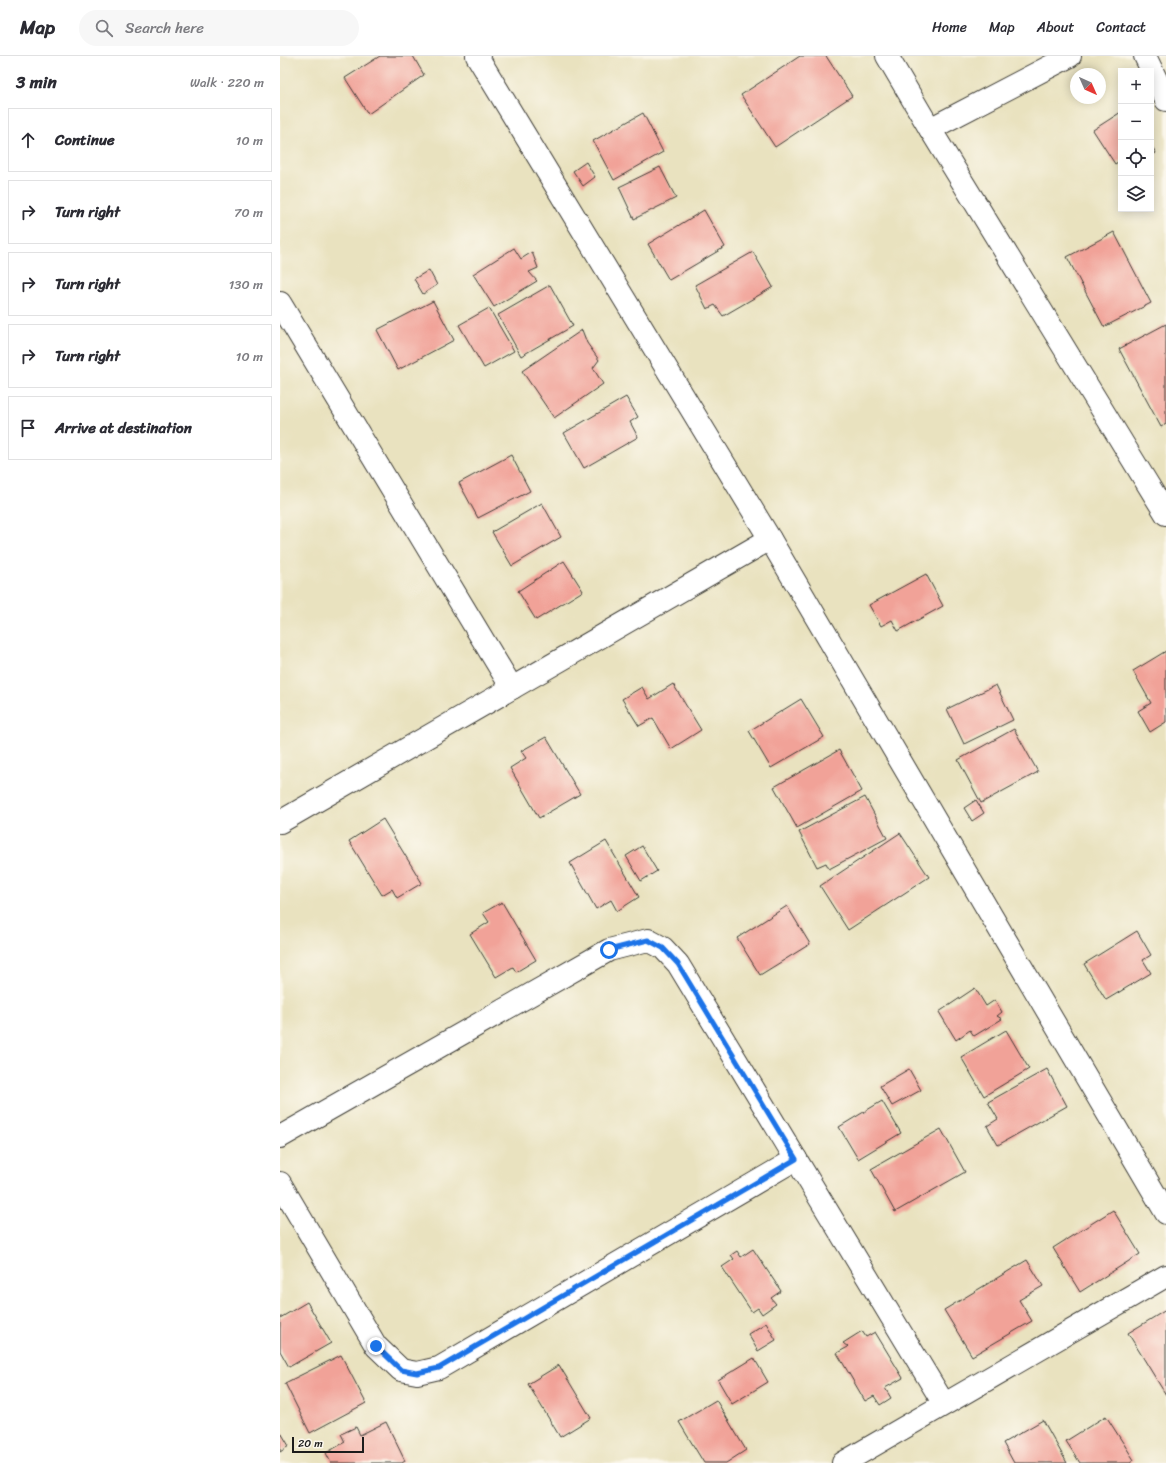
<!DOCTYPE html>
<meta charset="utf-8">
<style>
:root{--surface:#fff;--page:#f7f7f7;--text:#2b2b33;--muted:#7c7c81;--line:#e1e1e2}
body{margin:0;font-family:Sriracha,sans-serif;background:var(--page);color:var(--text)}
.controls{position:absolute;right:12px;top:12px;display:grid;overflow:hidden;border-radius:0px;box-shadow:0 2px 10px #0003}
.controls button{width:36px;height:36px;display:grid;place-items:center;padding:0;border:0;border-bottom:1px solid var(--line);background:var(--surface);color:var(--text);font:20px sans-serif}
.compass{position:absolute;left:790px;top:12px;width:36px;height:36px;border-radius:50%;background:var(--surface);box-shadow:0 2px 10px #0003;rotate:135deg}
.scale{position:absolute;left:12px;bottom:10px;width:72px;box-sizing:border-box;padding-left:4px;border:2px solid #1c1c1c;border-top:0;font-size:11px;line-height:14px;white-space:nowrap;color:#1c1c1c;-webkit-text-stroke:3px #fbf7ec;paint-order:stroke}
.stop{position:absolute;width:12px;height:12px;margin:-9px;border:3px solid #1a73e8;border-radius:50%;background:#fff}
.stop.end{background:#1a73e8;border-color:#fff;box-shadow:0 1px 4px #0008}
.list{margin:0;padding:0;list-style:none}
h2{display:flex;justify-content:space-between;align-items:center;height:52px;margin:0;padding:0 16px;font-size:17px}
h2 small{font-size:13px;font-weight:400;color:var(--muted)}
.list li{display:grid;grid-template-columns:26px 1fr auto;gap:12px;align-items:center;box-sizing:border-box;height:64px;margin:0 8px 8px;padding:0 8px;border:1px solid var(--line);border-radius:0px}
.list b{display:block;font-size:15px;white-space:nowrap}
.list em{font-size:13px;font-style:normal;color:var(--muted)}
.icon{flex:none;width:22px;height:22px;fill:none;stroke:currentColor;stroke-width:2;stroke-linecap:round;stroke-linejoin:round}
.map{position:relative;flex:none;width:886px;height:1407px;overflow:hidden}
header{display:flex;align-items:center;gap:24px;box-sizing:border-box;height:56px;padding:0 20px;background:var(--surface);border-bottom:1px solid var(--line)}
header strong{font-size:19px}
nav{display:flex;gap:22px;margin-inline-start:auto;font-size:14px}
.search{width:280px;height:36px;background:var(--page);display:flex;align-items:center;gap:10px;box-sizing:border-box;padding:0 14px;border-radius:22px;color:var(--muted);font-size:15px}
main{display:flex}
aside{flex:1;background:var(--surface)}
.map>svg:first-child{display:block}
</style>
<header>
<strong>Map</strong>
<div class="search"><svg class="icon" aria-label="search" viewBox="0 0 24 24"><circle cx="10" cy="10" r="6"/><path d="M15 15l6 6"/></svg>Search here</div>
<nav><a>Home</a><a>Map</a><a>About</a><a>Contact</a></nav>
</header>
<main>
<aside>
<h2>3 min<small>Walk · 220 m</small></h2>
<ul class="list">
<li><svg class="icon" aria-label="ahead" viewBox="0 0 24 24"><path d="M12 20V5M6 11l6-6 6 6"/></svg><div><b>Continue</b></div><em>10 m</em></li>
<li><svg class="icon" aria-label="right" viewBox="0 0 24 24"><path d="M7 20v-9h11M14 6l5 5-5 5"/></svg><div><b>Turn right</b></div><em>70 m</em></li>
<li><svg class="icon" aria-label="right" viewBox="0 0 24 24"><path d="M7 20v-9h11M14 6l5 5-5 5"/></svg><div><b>Turn right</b></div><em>130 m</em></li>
<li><svg class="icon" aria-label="right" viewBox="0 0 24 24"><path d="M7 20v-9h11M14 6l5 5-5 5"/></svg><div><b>Turn right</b></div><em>10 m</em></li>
<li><svg class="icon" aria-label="arrive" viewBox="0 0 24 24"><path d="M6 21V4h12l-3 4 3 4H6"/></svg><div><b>Arrive at destination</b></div></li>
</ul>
</aside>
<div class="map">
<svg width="886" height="1407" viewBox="0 0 886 1407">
<rect width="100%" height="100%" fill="#fbf7ec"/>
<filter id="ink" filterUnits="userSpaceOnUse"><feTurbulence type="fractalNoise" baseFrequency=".025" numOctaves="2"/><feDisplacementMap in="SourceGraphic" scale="8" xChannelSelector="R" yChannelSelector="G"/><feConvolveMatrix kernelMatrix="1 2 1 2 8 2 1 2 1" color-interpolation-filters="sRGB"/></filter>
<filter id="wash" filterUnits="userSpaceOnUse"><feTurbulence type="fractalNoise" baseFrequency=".012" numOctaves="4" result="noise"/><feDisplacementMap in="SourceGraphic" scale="16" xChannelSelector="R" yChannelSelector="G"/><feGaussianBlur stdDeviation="0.9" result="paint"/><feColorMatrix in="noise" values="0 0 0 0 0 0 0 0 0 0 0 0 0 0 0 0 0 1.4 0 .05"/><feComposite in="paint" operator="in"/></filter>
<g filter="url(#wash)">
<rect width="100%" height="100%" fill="#e9e2bf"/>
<g id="blocks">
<!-- building -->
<g fill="#f1a298">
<polygon points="100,0 133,0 144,19 88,58 65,22"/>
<polygon points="520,0 546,0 572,40 495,91 461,39"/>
<polygon points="841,56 841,104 835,108 813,74"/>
<polygon points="363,57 383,96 334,124 313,85"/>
<polygon points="871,89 876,97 871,100"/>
<polygon points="306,106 315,121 303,130 293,115"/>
<polygon points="380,111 396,142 354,163 339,131"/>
<polygon points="424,154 445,191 389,224 368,188"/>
<polygon points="834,176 871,247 824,271 787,201"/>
<polygon points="234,192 241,203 252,196 258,212 249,216 257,225 214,251 193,218"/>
<polygon points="473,196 493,231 443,260 435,249 427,253 415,229"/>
<polygon points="149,214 157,229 143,238 134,223"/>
<polygon points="270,229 293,270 241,300 218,259"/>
<polygon points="153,245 174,284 118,314 97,274"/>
<polygon points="209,252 234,295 204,312 179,269"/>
<polygon points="886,268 886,368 881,371 839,293"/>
<polygon points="302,274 307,287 319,304 313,312 323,328 274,362 242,315"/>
<polygon points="346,341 358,361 350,366 358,381 304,412 284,377"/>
<polygon points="231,399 250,435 198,462 179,427"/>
<polygon points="262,447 281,481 232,510 212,476"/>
<polygon points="284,505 303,535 256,564 238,535"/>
<polygon points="646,518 663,550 618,575 612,564 601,570 589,549"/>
<polygon points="886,595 886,666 870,676 858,655 871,647 853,615"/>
<polygon points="393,628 421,674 391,693 373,662 359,670 342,643 362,631 369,643"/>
<polygon points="716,629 733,664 684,688 667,653"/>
<polygon points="521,643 544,681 491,712 469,675"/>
<polygon points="734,673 758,716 701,747 678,704"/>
<polygon points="266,681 300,738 259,762 230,712 246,702 241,695"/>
<polygon points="559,694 582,735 517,772 494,731"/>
<polygon points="585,741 607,782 549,813 546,807 537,811 519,776"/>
<polygon points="696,744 704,757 692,765 684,752"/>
<polygon points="103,763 142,827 117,842 112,833 102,839 69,785"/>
<polygon points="620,777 649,821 568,874 540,830"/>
<polygon points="326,785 359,841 337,855 331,844 316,853 290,807"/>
<polygon points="362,790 377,815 361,825 346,800"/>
<polygon points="222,846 256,904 236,916 233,911 216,921 190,878 209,866 203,857"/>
<polygon points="507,850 530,888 480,919 457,882"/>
<polygon points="857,875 871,899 863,904 871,917 826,944 804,908"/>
<polygon points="695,932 706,950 715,944 722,956 717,960 722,963 694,980 690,974 676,984 659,956"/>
<polygon points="726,974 749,1013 704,1040 681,1001"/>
<polygon points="629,1013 641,1034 612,1050 600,1030"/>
<polygon points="767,1013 787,1050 718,1089 707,1070 718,1063 708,1046"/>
<polygon points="602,1045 621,1077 578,1103 559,1071"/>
<polygon points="661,1073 685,1116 615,1156 591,1113"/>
<polygon points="833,1154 860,1198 800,1236 773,1192"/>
<polygon points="473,1193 501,1235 491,1242 496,1248 482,1258 478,1252 472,1256 442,1211 454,1203 451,1199 457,1195 461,1201"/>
<polygon points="747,1204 763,1230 739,1244 752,1265 692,1300 664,1254"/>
<polygon points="27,1246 51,1287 9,1311 0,1295 0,1262"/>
<polygon points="886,1254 886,1339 848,1277"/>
<polygon points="486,1267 496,1284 478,1295 468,1278"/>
<polygon points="582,1275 586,1281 595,1276 623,1322 605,1332 611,1342 600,1349 594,1340 585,1345 557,1297 568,1291 563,1287"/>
<polygon points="61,1299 86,1347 30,1377 5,1327"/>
<polygon points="474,1302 488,1326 452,1348 438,1324"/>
<polygon points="279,1309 311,1362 280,1381 248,1328"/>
<polygon points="436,1344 466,1394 446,1407 424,1407 399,1366"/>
<polygon points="826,1360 854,1404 850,1407 800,1407 786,1385"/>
<polygon points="763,1364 787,1407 734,1407 723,1387"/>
<polygon points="106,1366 125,1405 122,1407 51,1407 46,1397 65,1386 61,1378 76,1371 80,1379"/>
<polygon points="0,1375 9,1390 0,1396"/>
</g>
</g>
</g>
<g filter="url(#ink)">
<use href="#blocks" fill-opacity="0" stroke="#3b3a34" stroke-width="1"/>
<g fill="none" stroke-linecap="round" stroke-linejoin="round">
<defs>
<g id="street">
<polyline points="197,0 490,483 886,1157"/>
<polyline points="607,0 650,73 886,458"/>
<polyline points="865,0 886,44"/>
<polyline points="650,73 790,0"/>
<polyline points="0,247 232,632"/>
<polyline points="0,766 490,483"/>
<polyline points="0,1081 329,894 368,884 383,892 398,908 664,1348"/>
<polyline points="0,1127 96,1290 121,1314 137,1317 159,1312 516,1103"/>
<polyline points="563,1407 886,1220"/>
</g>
</defs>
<!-- street casing -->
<use href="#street" stroke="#3b3a34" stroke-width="24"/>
<!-- street -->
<use href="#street" stroke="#fff" stroke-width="22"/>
</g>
</g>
<g fill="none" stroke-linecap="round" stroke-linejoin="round" filter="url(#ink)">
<!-- route -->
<polyline stroke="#1a73e8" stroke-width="5" points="96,1290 121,1314 137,1317 159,1312 516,1103 398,908 383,892 368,884 329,894"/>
</g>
</svg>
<div class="controls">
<button>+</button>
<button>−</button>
<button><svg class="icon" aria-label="locate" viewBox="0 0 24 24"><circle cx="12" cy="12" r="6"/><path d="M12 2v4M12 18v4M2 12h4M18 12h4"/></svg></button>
<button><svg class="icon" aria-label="layers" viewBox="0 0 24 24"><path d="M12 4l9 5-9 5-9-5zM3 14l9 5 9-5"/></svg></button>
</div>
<svg class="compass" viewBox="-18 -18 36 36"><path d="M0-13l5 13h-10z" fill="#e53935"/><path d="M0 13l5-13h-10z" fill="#7c7c81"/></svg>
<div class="scale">20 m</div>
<div class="stop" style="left:329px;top:894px"></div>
<div class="stop end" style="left:96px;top:1290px"></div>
</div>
</main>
